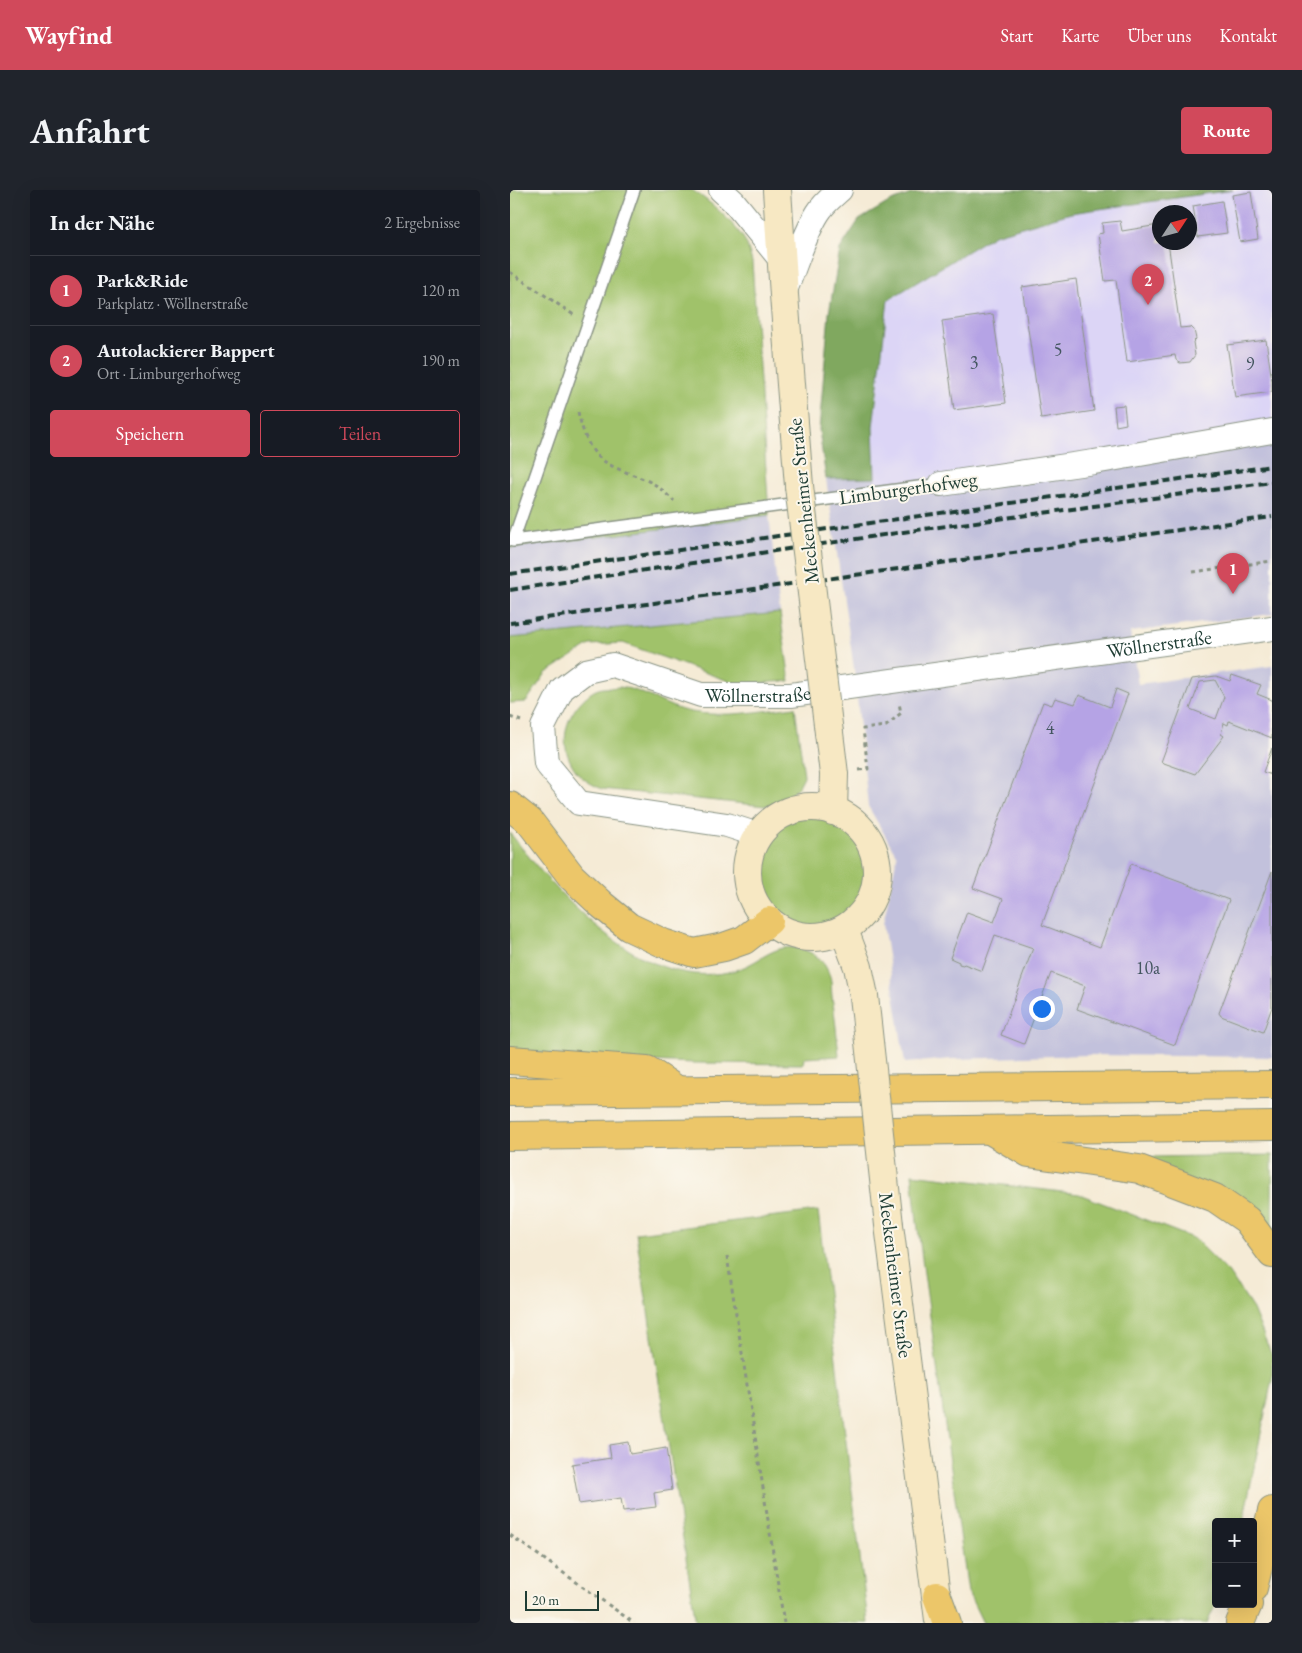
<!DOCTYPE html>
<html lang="de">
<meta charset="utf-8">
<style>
:root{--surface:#171b24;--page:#20242c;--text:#f1f3f6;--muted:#9ea1a6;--line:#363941;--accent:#d1495b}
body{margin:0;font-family:"EB Garamond",serif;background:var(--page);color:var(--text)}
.controls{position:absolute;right:15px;bottom:15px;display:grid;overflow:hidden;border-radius:5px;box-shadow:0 5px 20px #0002}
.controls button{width:45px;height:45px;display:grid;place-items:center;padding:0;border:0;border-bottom:1px solid var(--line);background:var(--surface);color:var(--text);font:25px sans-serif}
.compass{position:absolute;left:642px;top:15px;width:45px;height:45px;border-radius:50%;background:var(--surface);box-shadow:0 5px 20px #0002;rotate:54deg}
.scale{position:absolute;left:15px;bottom:12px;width:74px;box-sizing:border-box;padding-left:5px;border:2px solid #1f3d34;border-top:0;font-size:14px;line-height:18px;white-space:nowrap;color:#1f3d34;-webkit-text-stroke:4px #fbf7ec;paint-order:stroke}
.you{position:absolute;left:531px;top:818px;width:18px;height:18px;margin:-12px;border:4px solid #fff;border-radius:50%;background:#1a73e8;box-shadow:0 0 0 8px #1a73e833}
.badge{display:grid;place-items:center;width:32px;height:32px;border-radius:50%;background:var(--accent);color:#fff;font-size:16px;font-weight:700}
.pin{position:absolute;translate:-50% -41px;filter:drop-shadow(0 1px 2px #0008)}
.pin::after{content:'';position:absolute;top:26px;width:18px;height:15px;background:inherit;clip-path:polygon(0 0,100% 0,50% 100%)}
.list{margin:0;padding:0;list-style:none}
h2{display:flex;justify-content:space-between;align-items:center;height:65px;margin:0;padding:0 20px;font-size:21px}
h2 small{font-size:16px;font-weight:400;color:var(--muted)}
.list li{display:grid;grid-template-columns:32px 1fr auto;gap:15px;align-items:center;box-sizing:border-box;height:70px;padding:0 20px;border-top:1px solid var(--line)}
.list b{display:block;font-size:19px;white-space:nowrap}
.list p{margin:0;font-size:16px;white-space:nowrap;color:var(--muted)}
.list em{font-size:16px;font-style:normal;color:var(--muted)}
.actions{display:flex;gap:10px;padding:15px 20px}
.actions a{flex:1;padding:11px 0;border:1px solid var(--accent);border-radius:5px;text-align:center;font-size:18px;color:var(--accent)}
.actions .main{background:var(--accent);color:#fff}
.map{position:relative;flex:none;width:762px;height:1433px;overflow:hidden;border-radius:5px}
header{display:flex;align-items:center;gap:30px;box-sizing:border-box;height:70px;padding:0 25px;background:var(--accent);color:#fff}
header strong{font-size:24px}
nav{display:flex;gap:28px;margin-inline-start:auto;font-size:18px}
.intro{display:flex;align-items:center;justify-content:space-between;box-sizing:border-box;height:120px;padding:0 30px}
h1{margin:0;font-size:35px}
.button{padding:12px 22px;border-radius:5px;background:var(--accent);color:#fff;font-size:18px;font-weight:700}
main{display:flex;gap:30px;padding:0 30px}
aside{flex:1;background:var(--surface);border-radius:5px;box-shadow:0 5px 20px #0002}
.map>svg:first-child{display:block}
</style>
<header>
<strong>Wayfind</strong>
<nav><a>Start</a><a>Karte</a><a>Über uns</a><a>Kontakt</a></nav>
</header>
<div class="intro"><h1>Anfahrt</h1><a class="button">Route</a></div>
<main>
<aside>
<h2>In der Nähe<small>2 Ergebnisse</small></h2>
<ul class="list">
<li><span class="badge">1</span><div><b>Park&amp;Ride</b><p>Parkplatz · Wöllnerstraße</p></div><em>120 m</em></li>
<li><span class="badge">2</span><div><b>Autolackierer Bappert</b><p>Ort · Limburgerhofweg</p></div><em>190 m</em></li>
</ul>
<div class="actions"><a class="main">Speichern</a><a>Teilen</a></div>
</aside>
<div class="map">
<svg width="762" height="1433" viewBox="0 0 762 1433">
<rect width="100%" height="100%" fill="#fbf7ec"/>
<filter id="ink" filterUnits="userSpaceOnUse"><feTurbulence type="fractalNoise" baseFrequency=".02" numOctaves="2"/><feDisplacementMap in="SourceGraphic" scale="10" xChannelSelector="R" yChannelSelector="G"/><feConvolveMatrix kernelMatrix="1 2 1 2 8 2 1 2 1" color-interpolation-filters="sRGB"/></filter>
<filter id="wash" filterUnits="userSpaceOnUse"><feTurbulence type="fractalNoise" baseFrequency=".0096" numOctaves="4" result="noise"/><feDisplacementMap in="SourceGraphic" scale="20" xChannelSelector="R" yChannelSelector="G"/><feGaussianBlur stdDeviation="1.12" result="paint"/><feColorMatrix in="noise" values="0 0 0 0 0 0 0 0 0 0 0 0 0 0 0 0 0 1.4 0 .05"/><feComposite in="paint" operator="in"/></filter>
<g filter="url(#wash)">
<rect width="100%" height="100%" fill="#f5ebd6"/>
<!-- built -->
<path fill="#dcd5f6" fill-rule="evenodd" d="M723,0H762V251L503,291L370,307L365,288L363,237L378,110L484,45L561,23ZM649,22H679V52H649Z"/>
<!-- industrial -->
<g fill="#c2c1dc">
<polygon points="762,251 762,424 620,442 628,494 762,476 762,867 579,865 442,869 395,873 373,734 387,666 358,616 344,478 316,289 365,288 370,307 503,291"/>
<polygon points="259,325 270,423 0,448 0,358"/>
</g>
<!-- green -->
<g fill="#a0c26a" stroke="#60804f">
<path d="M0,0H182C200,11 223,32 234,49C238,56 240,65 242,72L259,325L0,358Z"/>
<polygon points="270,423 280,491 227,494 113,453 80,455 36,483 16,512 0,513 0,448"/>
<path d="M109,497C134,499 156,518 181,522C215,528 251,521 285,517L294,586L289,596L275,610L255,616L92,599C83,595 73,590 67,582C51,562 52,537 66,518C70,512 79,503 86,500C92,497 102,498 109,497Z"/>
<circle cx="302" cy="682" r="65"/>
<path d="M0,643C49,706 136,807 226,780C253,772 268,747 299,762C308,766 316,774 319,784C322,790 321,799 322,806C325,826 327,846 329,866L294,868L293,874L184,873L74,868L0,859Z"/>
<polygon points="762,965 762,1044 637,971 636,967"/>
<polygon points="402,984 569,1004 685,1049 718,1082 743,1119 762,1166 762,1189 733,1332 706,1332 706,1414 697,1433 473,1433 458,1402 407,1032"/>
<polygon points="308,1021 358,1433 186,1433 126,1043"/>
</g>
<!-- forest -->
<polygon fill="#80a85e" stroke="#507249" points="436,0 723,0 561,23 484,45 378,110 363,237 365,288 316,289 309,240 319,123 330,59 349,30 379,12 401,4"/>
<g id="blocks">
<!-- building -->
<g fill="#b5a3e5" fill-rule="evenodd">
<polygon points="741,2 748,49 730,52 722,5"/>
<polygon points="712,11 717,43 688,47 683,16"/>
<polygon points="610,31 612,41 649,35 649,52 658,52 670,138 681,137 684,140 686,149 683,152 685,165 680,172 670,173 666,170 665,165 617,172 606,90 595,91 588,44 593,43 592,33"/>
<polygon points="566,89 584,221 531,229 512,97"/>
<polygon points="483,124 496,213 444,220 432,131"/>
<polygon points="756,150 762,191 762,202 725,207 717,155"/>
<polygon points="614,215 616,234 606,236 604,216"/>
<path d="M722,485L751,495L747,504L762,510V548L719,531L718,535L714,533L711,544L714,546L685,584L651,572L682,489L706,486L720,491ZM705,490L714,507L706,529L680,519L690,492Z"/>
<polygon points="606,499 618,504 532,735 590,757 621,674 719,710 665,855 567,819 575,796 541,783 514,854 491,845 523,758 485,745 472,781 454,774 453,775 449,774 449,772 440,768 457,722 484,732 493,709 463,698 533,512 542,515 545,508 565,514 569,505 600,517"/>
<polygon points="762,558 762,585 753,582"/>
<polygon points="762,681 762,817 753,842 711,826 709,823"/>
<polygon points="118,1252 120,1264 156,1258 162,1300 144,1303 146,1317 113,1321 111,1308 69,1314 62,1274 101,1268 99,1255"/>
</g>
</g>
</g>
<g filter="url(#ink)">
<use href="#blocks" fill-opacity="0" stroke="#8a9485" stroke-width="1"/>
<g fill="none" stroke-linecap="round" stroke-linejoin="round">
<defs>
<polyline id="lane" points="124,0 3,351 431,294"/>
<g id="street">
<polyline points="211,0 223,11 272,71"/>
<path d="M274,103C285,77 293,47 308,23C314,13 322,7 330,0"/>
<polyline points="431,294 584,272 762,241"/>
<path id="s1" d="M248,645L217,635L69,613L36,573L33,537L52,499L76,481L103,475L191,505H281L762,438"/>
</g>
<g id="secondary">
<polyline points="267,0 274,105 289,296"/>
<polyline points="319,543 324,584 323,621"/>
<circle cx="302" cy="682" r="65"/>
<polyline points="334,740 348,777 354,806"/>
<polyline points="379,1035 429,1430"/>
</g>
<g id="highway">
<polyline points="0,616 20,632 62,687 92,715 119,737 153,753 184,763 214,757 234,750 259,731"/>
<polyline points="0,870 137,880 167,900"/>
<polyline points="0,902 762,895"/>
<polyline points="480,940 519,963 629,979 705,1008 737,1030 762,1064"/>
<polyline points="0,946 762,936"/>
<polyline points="743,1398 762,1321"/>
<polyline points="427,1406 437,1433"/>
<polyline points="730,1433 738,1414"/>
</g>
</defs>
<!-- lane casing -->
<use href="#lane" stroke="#8a9485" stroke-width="14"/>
<!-- street casing -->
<use href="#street" stroke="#8a9485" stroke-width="26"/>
<!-- secondary casing -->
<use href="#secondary" stroke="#8a9485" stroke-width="30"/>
<!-- highway casing -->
<use href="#highway" stroke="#8a9485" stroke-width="30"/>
<!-- path -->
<g stroke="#8a9485" stroke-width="3" stroke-dasharray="4 4" stroke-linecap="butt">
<polyline points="0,82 64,125"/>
<path d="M68,222C72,238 77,258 91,269C105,280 124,284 140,292C149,296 156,304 164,311"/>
<polyline points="683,382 762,371"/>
<polyline points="0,527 11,531"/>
<polyline points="349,580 358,579 353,539 376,536 391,523 389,513"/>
<polyline points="217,1066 274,1433"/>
<polyline points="0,1345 124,1433"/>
</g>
<!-- lane -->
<use href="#lane" stroke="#fff" stroke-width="11"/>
<!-- street -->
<use href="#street" stroke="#fff" stroke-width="24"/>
<!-- secondary -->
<use href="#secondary" stroke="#f7e8c3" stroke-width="28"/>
<!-- highway -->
<use href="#highway" stroke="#ecc669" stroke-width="28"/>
<!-- rail -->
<g stroke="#1f3d34" stroke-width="4" stroke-dasharray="8 4" stroke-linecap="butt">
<polyline points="0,384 762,276"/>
<polyline points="0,400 414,339 762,292"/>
<polyline points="0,433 762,327"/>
</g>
<defs>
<g id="secondary-bridge">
<polyline points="289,296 319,543"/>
<polyline points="354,806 379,1035"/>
</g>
</defs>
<!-- secondary-bridge casing -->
<use href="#secondary-bridge" stroke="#8a9485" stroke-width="30" stroke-linecap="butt"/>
<!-- secondary-bridge -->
<use href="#secondary-bridge" stroke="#f7e8c3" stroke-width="28"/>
</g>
</g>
<g text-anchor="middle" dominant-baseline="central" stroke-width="4" stroke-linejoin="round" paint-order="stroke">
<!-- number labels -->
<g font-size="18" fill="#445660">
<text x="548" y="159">5</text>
<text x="464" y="172">3</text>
<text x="740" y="173">9</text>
<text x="540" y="537">4</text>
<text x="638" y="777">10a</text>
</g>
<!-- street labels -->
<g font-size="20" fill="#1f3d34" stroke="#fbf7ec">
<text transform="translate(398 298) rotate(-8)">Limburgerhofweg</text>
<text transform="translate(293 311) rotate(-96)">Meckenheimer Straße</text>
<text stroke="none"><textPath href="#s1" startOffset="925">Wöllnerstraße</textPath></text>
<text stroke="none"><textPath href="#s1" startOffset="520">Wöllnerstraße</textPath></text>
<text transform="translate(386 1085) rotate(83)">Meckenheimer Straße</text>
</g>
</g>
</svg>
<div class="controls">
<button>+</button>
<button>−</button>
</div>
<svg class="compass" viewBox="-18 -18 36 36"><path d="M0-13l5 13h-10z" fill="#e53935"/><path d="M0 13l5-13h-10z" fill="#9ea1a6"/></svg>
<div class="scale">20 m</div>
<div class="you"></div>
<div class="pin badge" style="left:723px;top:404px">1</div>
<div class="pin badge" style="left:638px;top:115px">2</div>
</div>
</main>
